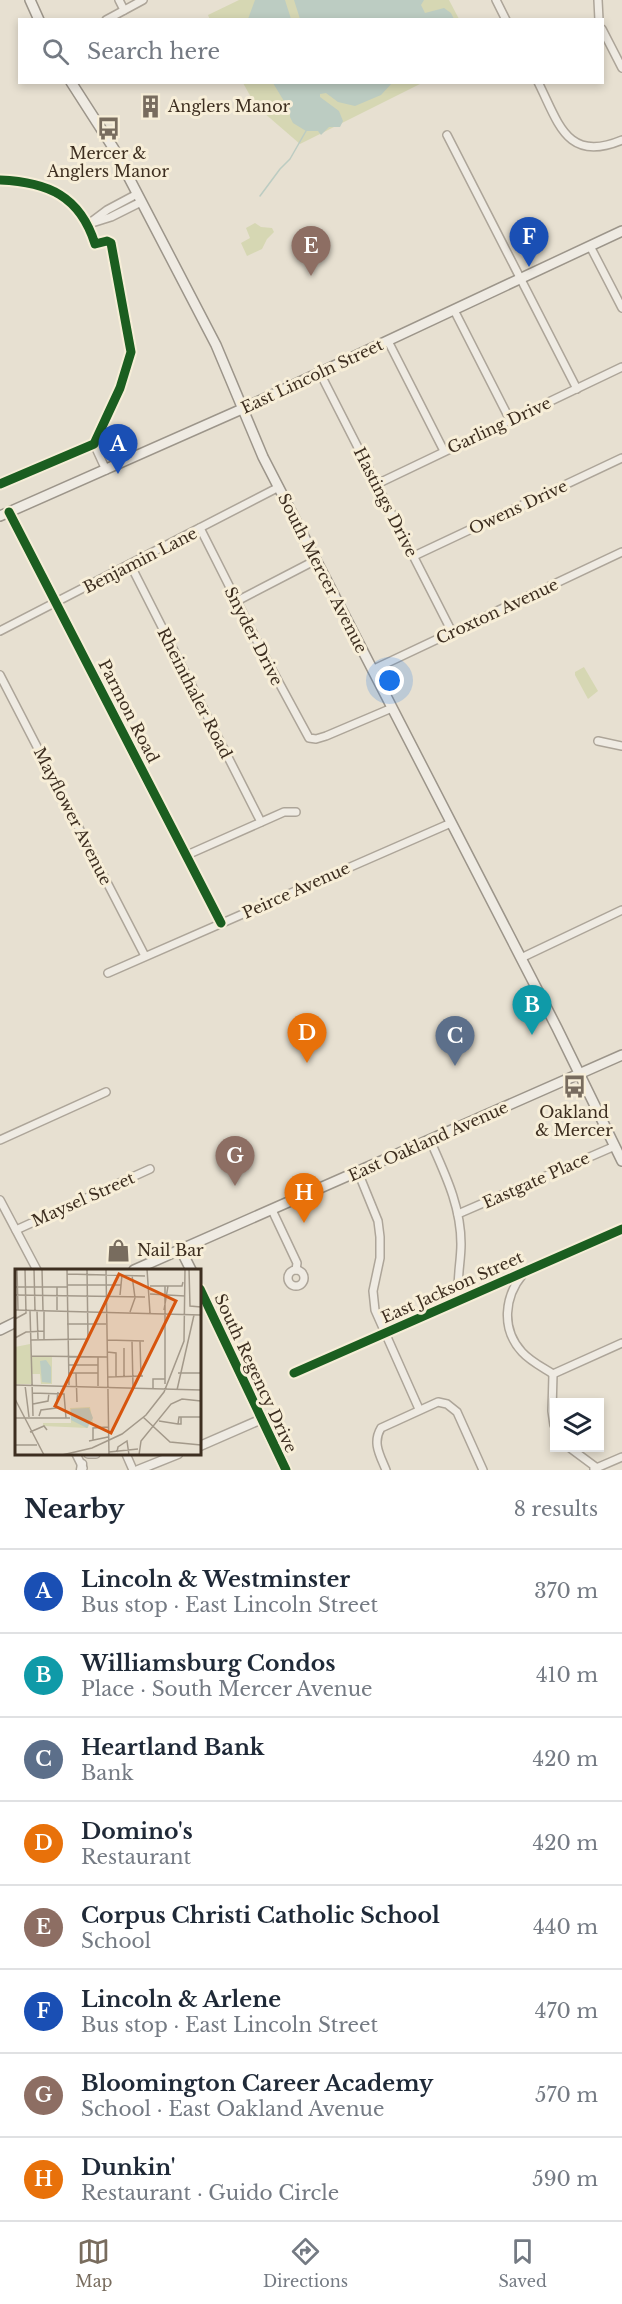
<!DOCTYPE html>
<meta charset="utf-8">
<style>
:root{--surface:#fff;--page:#f6f6f7;--text:#1f2937;--muted:#747a83;--line:#e0e1e3;--accent:#786c5e}
body{margin:0;font-family:"Libre Baskerville",serif;background:var(--page);color:var(--text)}
.controls{position:absolute;right:18px;bottom:18px;display:grid;overflow:hidden;border-radius:0px;box-shadow:0 3px 9px #0003}
.controls button{width:54px;height:54px;display:grid;place-items:center;padding:0;border:0;border-bottom:2px solid var(--line);background:var(--surface);color:var(--text);font:30px sans-serif}
.you{position:absolute;left:390px;top:681px;width:21px;height:21px;margin:-15px;border:4px solid #fff;border-radius:50%;background:#1a73e8;box-shadow:0 0 0 9px #1a73e833}
.badge{display:grid;place-items:center;width:39px;height:39px;border-radius:50%;background:var(--accent);color:#fff;font-size:20px;font-weight:700}
.pin{position:absolute;translate:-50% -50px;filter:drop-shadow(0 2px 3px #0008)}
.pin::after{content:'';position:absolute;top:32px;width:21px;height:18px;background:inherit;clip-path:polygon(0 0,100% 0,50% 100%)}
.list{margin:0;padding:0;list-style:none}
h2{display:flex;justify-content:space-between;align-items:center;height:78px;margin:0;padding:0 24px;font-size:26px}
h2 small{font-size:20px;font-weight:400;color:var(--muted)}
.list li{display:grid;grid-template-columns:39px 1fr auto;gap:18px;align-items:center;box-sizing:border-box;height:84px;padding:0 24px;border-top:2px solid var(--line)}
.list b{display:block;font-size:22px;white-space:nowrap}
.list p{margin:0;font-size:20px;white-space:nowrap;color:var(--muted)}
.list em{font-size:20px;font-style:normal;color:var(--muted)}
.icon{flex:none;width:33px;height:33px;fill:none;stroke:currentColor;stroke-width:2;stroke-linecap:round;stroke-linejoin:round}
.map{position:relative;flex:none;width:622px;height:1470px;overflow:hidden}
.search{position:absolute;background:var(--surface);box-shadow:0 3px 9px #0003;left:18px;right:18px;top:18px;height:66px;display:flex;align-items:center;gap:15px;box-sizing:border-box;padding:0 21px;border-radius:0px;color:var(--muted);font-size:22px}
.sheet{height:750px;background:var(--surface)}
nav{display:flex;justify-content:space-around;align-items:center;box-sizing:border-box;height:84px;border-top:2px solid var(--line);background:var(--surface);font-size:16px;color:var(--muted)}
nav a{display:grid;justify-items:center;gap:3px}
nav .on{color:var(--accent)}
.map>svg:first-child{display:block}
</style>
<div class="map">
<svg width="622" height="1470" viewBox="0 0 622 1470">
<rect width="100%" height="100%" fill="#e7e0d1"/>
<!-- green -->
<g fill="#d6d7b3">
<polygon points="239,0 449,0 459,19 210,20 208,15"/>
<polygon points="243,83 422,83 300,144 256,106"/>
<polygon points="255,223 261,227 272,228 274,232 267,239 262,249 247,256 241,243 250,238 246,228"/>
<polygon points="584,667 598,691 588,699 575,675 575,672"/>
</g>
<!-- water -->
<g fill="#bcccc2">
<polygon points="255,0 285,0 291,19 248,19"/>
<polygon points="294,0 424,0 421,5 425,13 444,8 451,13 454,19 300,19"/>
<polygon points="392,83 381,95 355,106 338,102 326,93 320,94 320,97 339,111 343,121 340,127 329,127 321,135 318,131 306,131 293,123 290,117 290,111 273,83"/>
</g>
<g fill="none" stroke-linecap="round" stroke-linejoin="round">
<!-- stream -->
<polyline stroke="#bcccc2" stroke-width="1.5" points="260,196 280,169 290,159 306,131"/>
<defs>
<g id="minor">
<polyline points="119,0 124,10"/>
<polyline points="496,0 506,20"/>
<polyline points="598,0 599,20"/>
<polyline points="106,20 143,0"/>
<polyline points="602,29 622,68"/>
<path d="M538,82C559,124 567,163 622,140"/>
<polyline points="447,135 577,389"/>
<path d="M0,180C48,182 80,196 95,244L107,241L111,243L131,352L120,388L94,444L0,484"/>
<polyline points="92,223 111,217 141,202"/>
<polyline points="87,225 107,210 137,194"/>
<polyline points="590,246 622,308"/>
<polyline points="454,310 510,420"/>
<polyline points="388,341 444,451"/>
<polyline points="320,373 452,632"/>
<polyline points="94,444 106,470"/>
<polyline points="377,484 622,367"/>
<polyline points="9,512 221,923"/>
<polyline points="200,528 264,655 309,738 316,739 326,736 392,708"/>
<polyline points="414,556 622,458"/>
<polyline points="130,564 261,822"/>
<polyline points="237,601 316,560"/>
<polyline points="0,631 279,487"/>
<polyline points="372,670 622,552"/>
<polyline points="0,675 145,956"/>
<polyline points="598,741 622,746"/>
<polyline points="187,855 284,812 296,812"/>
<polyline points="521,958 622,910"/>
<polyline points="108,973 451,823"/>
<polyline points="0,1140 106,1092"/>
<path d="M430,1140C445,1174 461,1206 461,1244C461,1263 456,1281 459,1300"/>
<polyline points="358,1172 378,1221 380,1237 380,1258 373,1291 375,1310 419,1409"/>
<polyline points="0,1200 37,1270"/>
<polyline points="272,1210 297,1263 296,1270"/>
<polyline points="458,1214 615,1146"/>
<polyline points="16,1230 150,1169"/>
<circle cx="296" cy="1278" r="8"/>
<path d="M523,1274C504,1297 501,1329 522,1352C530,1361 542,1367 553,1374"/>
<polyline points="294,1373 622,1229"/>
<polyline points="553,1374 622,1343"/>
<polyline points="553,1374 552,1411 554,1425"/>
<polyline points="570,1448 597,1468"/>
<polyline points="76,1454 83,1468"/>
<polyline points="88,1454 96,1454"/>
<polyline points="126,1454 133,1470"/>
<polyline points="594,1469 622,1457"/>
<path d="M386,1470C380,1455 372,1443 381,1428L438,1402L447,1404L457,1412L483,1470"/>
</g>
<g id="tertiary">
<polyline points="200,1446 262,1419"/>
<polyline points="81,1470 82,1464"/>
<polyline points="138,1470 178,1454"/>
</g>
<g id="secondary">
<polyline points="30,0 39,20"/>
<polyline points="71,82 114,149 216,345 263,457 557,1028 622,1161"/>
<polyline points="0,516 242,409 622,231"/>
<polyline points="181,1250 191,1270"/>
<polyline points="134,1270 622,1055"/>
<polyline points="200,1289 286,1470"/>
<polyline points="0,1330 16,1322"/>
</g>
</defs>
<!-- minor casing -->
<use href="#minor" stroke="#ada599" stroke-width="10"/>
<!-- tertiary casing -->
<use href="#tertiary" stroke="#ada599" stroke-width="11"/>
<!-- secondary casing -->
<use href="#secondary" stroke="#9c958a" stroke-width="12"/>
<!-- minor -->
<use href="#minor" stroke="#efebe3" stroke-width="7"/>
<!-- tertiary -->
<use href="#tertiary" stroke="#efebe3" stroke-width="8"/>
<!-- secondary -->
<use href="#secondary" stroke="#efebe3" stroke-width="9"/>
<defs>
<g id="cycleway">
<path d="M0,180C48,182 80,196 95,244L107,241L111,243L131,352L120,388L94,444L0,484"/>
<polyline points="9,512 221,923"/>
<polyline points="200,1289 286,1470"/>
<polyline points="294,1373 622,1229"/>
</g>
</defs>
<!-- cycleway casing -->
<use href="#cycleway" stroke="#f7eed8" stroke-width="13"/>
<!-- cycleway -->
<use href="#cycleway" stroke="#1b5e20" stroke-width="9"/>
</g>
<!-- icons -->
<defs>
<symbol id="building-bare" viewBox="-9 -9 18 18"><path d="M-4-6H4V6H1V3H-1V6H-4ZM-2.5-4.3h1.7v1.8h-1.7ZM.8-4.3h1.7v1.8H.8ZM-2.5-1h1.7V.8h-1.7ZM.8-1h1.7V.8H.8Z" fill="#786c5e" stroke="#f7eed8" stroke-width="2.5" paint-order="stroke"/></symbol>
<symbol id="bus-bare" viewBox="-9 -9 18 18"><path d="M-5-6H5V4H4V6H2V4H-2V6H-4V4H-5ZM-3.5-4V0h7V-4ZM-3.5 1.2v1.5H-2V1.2ZM2 1.2v1.5H3.5V1.2Z" fill="#786c5e" stroke="#f7eed8" stroke-width="2.5" paint-order="stroke"/></symbol>
<symbol id="shop-bare" viewBox="-9 -9 18 18"><path d="M-5-2.5h2.3a2.7 3.5 0 0 1 5.4 0H5L5.5 6h-11ZM-1.5-2.5h3a1.5 2.3 0 0 0-3 0Z" fill="#786c5e" stroke="#f7eed8" stroke-width="2.5" paint-order="stroke"/></symbol>
</defs>
<g fill-rule="evenodd">
<use href="#building-bare" x="134" y="90" width="33" height="33"/>
<use href="#bus-bare" x="92" y="112" width="33" height="33"/>
<use href="#bus-bare" x="558" y="1070" width="33" height="33"/>
<use href="#shop-bare" x="102" y="1234" width="33" height="33"/>
</g>
<g text-anchor="middle" dominant-baseline="central" stroke-width="6" stroke-linejoin="round" paint-order="stroke">
<!-- poi labels -->
<g font-size="16" fill="#3d2e20" stroke="#f7eed8" text-anchor="start">
<text x="168" y="106">Anglers Manor</text>
<text x="108" y="153" text-anchor="middle">Mercer &amp;<tspan x="108" dy="18">Anglers Manor</tspan></text>
<text x="574" y="1112" text-anchor="middle">Oakland<tspan x="574" dy="18">&amp; Mercer</tspan></text>
<text x="137" y="1250">Nail Bar</text>
</g>
<!-- street labels -->
<g font-size="16" fill="#3d2e20" stroke="#f7eed8">
<text transform="translate(312 376) rotate(-25)">East Lincoln Street</text>
<text transform="translate(499 425) rotate(-25)">Garling Drive</text>
<text transform="translate(386 502) rotate(63)">Hastings Drive</text>
<text transform="translate(518 507) rotate(-25)">Owens Drive</text>
<text transform="translate(140 560) rotate(-27)">Benjamin Lane</text>
<text transform="translate(323 573) rotate(63)">South Mercer Avenue</text>
<text transform="translate(497 611) rotate(-25)">Croxton Avenue</text>
<text transform="translate(254 636) rotate(63)">Snyder Drive</text>
<text transform="translate(195 693) rotate(63)">Rheinthaler Road</text>
<text transform="translate(129 711) rotate(63)">Parmon Road</text>
<text transform="translate(73 816) rotate(63)">Mayflower Avenue</text>
<text transform="translate(296 890) rotate(-24)">Peirce Avenue</text>
<text transform="translate(428 1141) rotate(-24)">East Oakland Avenue</text>
<text transform="translate(536 1180) rotate(-24)">Eastgate Place</text>
<text transform="translate(83 1199) rotate(-24)">Maysel Street</text>
<text transform="translate(452 1287) rotate(-24)">East Jackson Street</text>
<text transform="translate(256 1373) rotate(65)">South Regency Drive</text>
</g>
</g>
<!-- overview -->
<g transform="translate(15 1269)">
<rect width="186" height="186" fill="#e7e0d1"/>
<path d="M15,75L16,88L37,87V115H26L25,105H17V115H0V78ZM75,138L78,154H74L73,159L28,157V154H56L55,139Z" fill="#d6d7b3"/>
<path d="M31,91L36,98V114L27,113L25,92ZM74,139L78,149L72,159L56,151V140Z" fill="#bcccc2"/>
<path fill="none" stroke="#a3998a" stroke-width="1.5" d="M2,0L3,41M19,0L20,41M27,0L28,41M52,0L54,116M72,0L73,70M91,0L94,186M132,0L135,44M174,0L175,37L186,38M52,5L130,7M52,16H106M135,17H167L168,13M0,18H52M135,25L170,27M0,26L130,28M105,26L107,6M0,41L186,46M29,41V71M42,41V18M149,41L153,17M15,42L18,147M22,42L23,70M115,43L120,29L117,6M0,50L11,44L10,0M52,55H91M0,69L11,63L29,62M186,69V91M16,71L73,70M92,71L129,72M117,72L118,118M125,72L126,108M109,79V108M92,83L101,84V108M16,87L92,88M83,88V117M53,96H83M53,104H83M61,104L62,133M163,104H186M93,108L128,107M150,115V17M0,116L186,121M10,116L14,148M138,119V110H150M162,121L179,46M17,124L49,125L51,149M0,130L29,186M18,135L33,132L34,124M24,147L26,141L41,139L43,123M128,148L155,173L186,176M164,148H166V155H163ZM166,148H186M0,149H55M144,152L163,155M15,163L29,157L32,161M78,171V159L93,158M74,172L93,168M0,176H22M94,183L123,180M102,183L103,178L112,172L114,186M47,186L77,179L107,165L131,146L149,123L169,72L170,0M124,186L126,172L156,135L167,130L186,132"/>
<path fill="#d7550e" fill-opacity="0.15" stroke="#d7550e" stroke-width="3" d="M104,5L161,32L96,164L40,137Z"/>
<rect width="186" height="186" fill="none" stroke="#3d2e20" stroke-width="3"/>
</g>
</svg>
<div class="controls">
<button><svg class="icon" aria-label="layers" viewBox="0 0 24 24"><path d="M12 4l9 5-9 5-9-5zM3 14l9 5 9-5"/></svg></button>
</div>
<div class="you"></div>
<div class="pin badge" style="left:118px;top:474px;background:#1a4fb4">A</div>
<div class="pin badge" style="left:532px;top:1035px;background:#0f9aa8">B</div>
<div class="pin badge" style="left:455px;top:1066px;background:#5c6f8a">C</div>
<div class="pin badge" style="left:307px;top:1063px;background:#e8710a">D</div>
<div class="pin badge" style="left:311px;top:276px;background:#8d6e63">E</div>
<div class="pin badge" style="left:529px;top:267px;background:#1a4fb4">F</div>
<div class="pin badge" style="left:235px;top:1186px;background:#8d6e63">G</div>
<div class="pin badge" style="left:304px;top:1223px;background:#e8710a">H</div>
<div class="search"><svg class="icon" aria-label="search" viewBox="0 0 24 24"><circle cx="10" cy="10" r="6"/><path d="M15 15l6 6"/></svg>Search here</div>
</div>
<section class="sheet">
<h2>Nearby<small>8 results</small></h2>
<ul class="list">
<li><span class="badge" style="background:#1a4fb4">A</span><div><b>Lincoln &amp; Westminster</b><p>Bus stop · East Lincoln Street</p></div><em>370 m</em></li>
<li><span class="badge" style="background:#0f9aa8">B</span><div><b>Williamsburg Condos</b><p>Place · South Mercer Avenue</p></div><em>410 m</em></li>
<li><span class="badge" style="background:#5c6f8a">C</span><div><b>Heartland Bank</b><p>Bank</p></div><em>420 m</em></li>
<li><span class="badge" style="background:#e8710a">D</span><div><b>Domino's</b><p>Restaurant</p></div><em>420 m</em></li>
<li><span class="badge" style="background:#8d6e63">E</span><div><b>Corpus Christi Catholic School</b><p>School</p></div><em>440 m</em></li>
<li><span class="badge" style="background:#1a4fb4">F</span><div><b>Lincoln &amp; Arlene</b><p>Bus stop · East Lincoln Street</p></div><em>470 m</em></li>
<li><span class="badge" style="background:#8d6e63">G</span><div><b>Bloomington Career Academy</b><p>School · East Oakland Avenue</p></div><em>570 m</em></li>
<li><span class="badge" style="background:#e8710a">H</span><div><b>Dunkin'</b><p>Restaurant · Guido Circle</p></div><em>590 m</em></li>
</ul>
</section>
<nav>
<a class="on"><svg class="icon" aria-label="map" viewBox="0 0 24 24"><path d="M3 6l6-2 6 2 6-2v14l-6 2-6-2-6 2zM9 4v14M15 6v14"/></svg>Map</a>
<a><svg class="icon" aria-label="directions" viewBox="0 0 24 24"><path d="M12 3l9 9-9 9-9-9zM9 14v-3h6M13 9l2 2-2 2"/></svg>Directions</a>
<a><svg class="icon" aria-label="saved" viewBox="0 0 24 24"><path d="M7 4h10v16l-5-4-5 4z"/></svg>Saved</a>
</nav>
